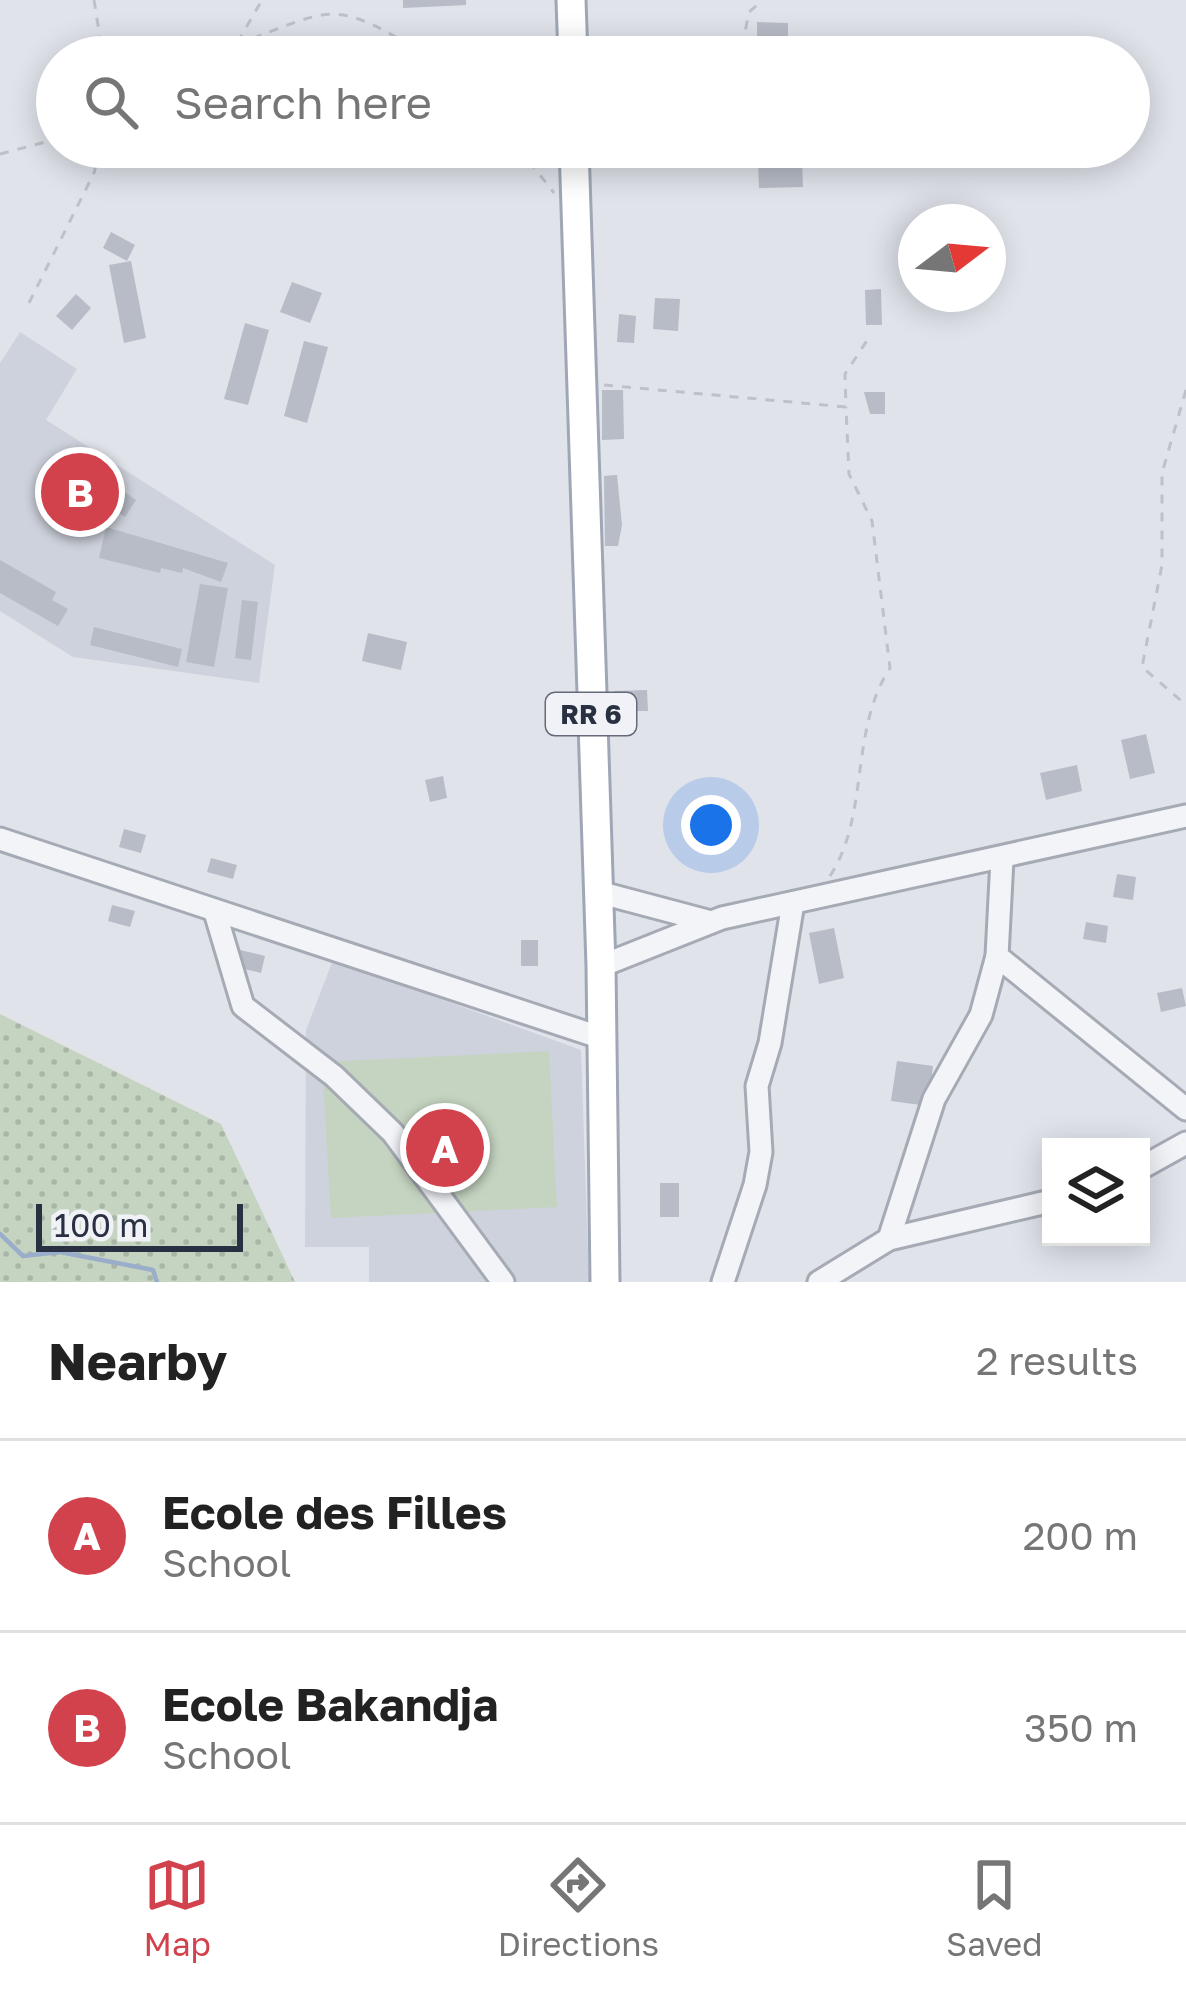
<!DOCTYPE html>
<style>
:root{--surface:#fff;--page:#f2f2f2;--text:#222;--muted:#767676;--line:#e0e0e0;--accent:#d2424d}
body{margin:0;font-family:"Golos Text",sans-serif;background:var(--page);color:var(--text)}
.controls{position:absolute;right:36px;bottom:36px;display:grid;overflow:hidden;border-radius:0px;box-shadow:0 6px 30px #0003}
.controls button{width:108px;height:108px;display:grid;place-items:center;padding:0;border:0;border-bottom:3px solid var(--line);background:var(--surface);color:var(--text);font:60px sans-serif}
.compass{position:absolute;left:898px;top:204px;width:108px;height:108px;border-radius:50%;background:var(--surface);box-shadow:0 6px 30px #0003;rotate:74deg}
.scale{position:absolute;left:36px;bottom:30px;width:207px;box-sizing:border-box;padding-left:12px;border:6px solid #283042;border-top:0;font-size:33px;line-height:42px;white-space:nowrap;color:#283042;-webkit-text-stroke:9px #f0f2f7;paint-order:stroke}
.you{position:absolute;left:711px;top:825px;width:42px;height:42px;margin:-30px;border:9px solid #fff;border-radius:50%;background:#1a73e8;box-shadow:0 0 0 18px #1a73e833}
.badge{display:grid;place-items:center;width:78px;height:78px;border-radius:50%;background:var(--accent);color:#fff;font-size:39px;font-weight:700}
.pin{position:absolute;translate:-50% -50%;border:6px solid #fff;box-shadow:0 3px 12px #0006}
.list{margin:0;padding:0;list-style:none}
h2{display:flex;justify-content:space-between;align-items:center;height:156px;margin:0;padding:0 48px;font-size:51px}
h2 small{font-size:39px;font-weight:400;color:var(--muted)}
.list li{display:grid;grid-template-columns:78px 1fr auto;gap:36px;align-items:center;box-sizing:border-box;height:192px;padding:0 48px;border-top:3px solid var(--line)}
.list b{display:block;font-size:45px;white-space:nowrap}
.list p{margin:0;font-size:39px;white-space:nowrap;color:var(--muted)}
.list em{font-size:39px;font-style:normal;color:var(--muted)}
.icon{flex:none;width:66px;height:66px;fill:none;stroke:currentColor;stroke-width:2;stroke-linecap:round;stroke-linejoin:round}
.map{position:relative;flex:none;width:1186px;height:1282px;overflow:hidden}
.search{position:absolute;background:var(--surface);box-shadow:0 6px 30px #0003;left:36px;right:36px;top:36px;height:132px;display:flex;align-items:center;gap:30px;box-sizing:border-box;padding:0 42px;border-radius:66px;color:var(--muted);font-size:45px}
.sheet{height:540px;background:var(--surface)}
nav{display:flex;justify-content:space-around;align-items:center;box-sizing:border-box;height:168px;border-top:3px solid var(--line);background:var(--surface);font-size:33px;color:var(--muted)}
nav a{display:grid;justify-items:center;gap:6px}
nav .on{color:var(--accent)}
.map>svg:first-child{display:block}
</style>
<div class="map">
<svg width="1186" height="1282" viewBox="0 0 1186 1282">
<defs>
<pattern id="grass-dots" width="8" height="8" patternUnits="userSpaceOnUse" patternTransform="scale(3)"><rect width="8" height="8" fill="#c5d4c1"/><path d="M2 2h.1M6 6h.1" fill="none" stroke="#a9b6a7" stroke-width="1.8" stroke-linecap="round"/></pattern>
</defs>
<rect width="100%" height="100%" fill="#e0e3ea"/>
<!-- built -->
<g fill="#ced2dc">
<polygon points="20,332 77,369 46,420 275,565 259,683 73,657 0,611 0,363"/>
<polygon points="333,960 581,1050 589,1282 369,1282 369,1247 305,1247 306,1030"/>
</g>
<!-- grass -->
<polygon fill="url(#grass-dots)" points="0,1014 221,1124 295,1282 0,1282"/>
<!-- pitch -->
<polygon fill="#c5d4c1" points="549,1051 557,1207 331,1218 322,1062"/>
<g fill="none" stroke-linecap="round" stroke-linejoin="round">
<!-- stream -->
<polyline stroke="#9aaecb" stroke-width="4.5" points="0,1234 23,1256 60,1252 153,1270 157,1282"/>
</g>
<!-- building -->
<g fill="#b7bcc7">
<polygon points="403,0 466,0 466,5 403,8"/>
<polygon points="757,22 788,23 788,43 757,43"/>
<polygon points="802,160 803,187 759,188 758,161"/>
<polygon points="111,232 135,245 127,261 103,248"/>
<polygon points="131,261 146,338 124,343 109,265"/>
<polygon points="292,282 322,293 310,323 280,312"/>
<polygon points="881,289 882,325 866,325 865,290"/>
<polygon points="76,294 91,308 72,330 56,316"/>
<polygon points="655,298 680,299 678,331 653,329"/>
<polygon points="619,314 636,316 634,343 617,342"/>
<polygon points="245,323 269,330 248,405 224,399"/>
<polygon points="304,341 328,347 307,423 284,416"/>
<polygon points="602,390 623,390 624,439 602,440"/>
<polygon points="864,392 885,392 885,414 870,414"/>
<polygon points="85,465 136,500 125,517 74,482"/>
<polygon points="617,475 622,525 618,546 605,546 604,476"/>
<polygon points="106,527 228,563 221,582 183,568 182,573 161,568 160,573 99,558"/>
<polygon points="0,560 56,592 52,600 68,609 58,626 0,593"/>
<polygon points="200,584 228,588 214,667 186,662"/>
<polygon points="242,600 258,602 251,660 235,658"/>
<polygon points="94,627 182,649 178,667 90,645"/>
<polygon points="368,633 407,642 401,670 362,661"/>
<polygon points="647,690 648,711 615,711 614,691"/>
<polygon points="1146,734 1155,773 1130,779 1121,740"/>
<polygon points="1077,765 1082,791 1046,800 1040,773"/>
<polygon points="443,776 447,798 430,802 425,780"/>
<polygon points="124,829 146,835 141,853 119,847"/>
<polygon points="211,858 237,865 233,879 207,872"/>
<polygon points="1117,874 1136,877 1133,900 1113,897"/>
<polygon points="112,905 135,911 130,927 108,921"/>
<polygon points="1086,922 1108,926 1106,943 1083,939"/>
<polygon points="834,928 844,978 819,984 809,933"/>
<rect x="521" y="940" width="17" height="26"/>
<polygon points="240,950 265,956 261,973 236,967"/>
<polygon points="1182,988 1186,1006 1161,1012 1157,993"/>
<polygon points="897,1061 933,1066 928,1106 891,1101"/>
<rect x="660" y="1183" width="19" height="34"/>
</g>
<g fill="none" stroke-linecap="round" stroke-linejoin="round">
<defs>
<g id="minor">
<polyline points="0,839 602,1038"/>
<polyline points="598,892 711,922"/>
<polyline points="215,912 243,1006 334,1076 393,1133 503,1282"/>
<polyline points="997,956 1186,1109"/>
<polyline points="601,966 722,918 1186,816"/>
<polyline points="1141,1168 1186,1143"/>
<polyline points="889,1239 934,1099 981,1015 997,956 1002,859"/>
<polyline points="723,1282 755,1185 761,1152 757,1086 770,1043 793,903"/>
<polyline points="819,1282 889,1239 1051,1201"/>
</g>
<g id="major">
<polyline points="571,0 573,57"/>
<polyline points="574,147 601,966 605,1282"/>
</g>
</defs>
<!-- minor casing -->
<use href="#minor" stroke="#a5aab4" stroke-width="27"/>
<!-- major casing -->
<use href="#major" stroke="#9fa7b6" stroke-width="33"/>
<!-- path -->
<g stroke="#bec1c9" stroke-width="3" stroke-dasharray="9 9" stroke-linecap="butt">
<polyline points="94,0 103,57"/>
<path d="M236,45C342,4 332,0 431,57"/>
<polyline points="742,47 749,12 763,0"/>
<polyline points="205,57 236,45 262,0"/>
<polyline points="518,147 554,193"/>
<polyline points="0,154 57,139"/>
<polyline points="29,303 94,173 100,147"/>
<polyline points="604,385 846,407 845,374 870,336"/>
<polyline points="1186,390 1162,473 1162,565 1142,667 1186,705"/>
<path d="M830,876C870,815 849,731 890,668L872,521L849,474L846,407"/>
</g>
<!-- minor -->
<use href="#minor" stroke="#f3f4f8" stroke-width="21"/>
<!-- major -->
<use href="#major" stroke="#fff" stroke-width="27"/>
</g>
<g text-anchor="middle" dominant-baseline="central" stroke-width="10" stroke-linejoin="round" paint-order="stroke">
<!-- shield labels -->
<rect fill="#f0f2f7" stroke="#646a78" stroke-width="3" x="546" y="693" width="90" height="42" rx="9"/>
<g font-size="27" font-weight="bold" fill="#283042">
<text x="591" y="714">RR 6</text>
</g>
</g>
</svg>
<div class="controls">
<button><svg class="icon" aria-label="layers" viewBox="0 0 24 24"><path d="M12 4l9 5-9 5-9-5zM3 14l9 5 9-5"/></svg></button>
</div>
<svg class="compass" viewBox="-18 -18 36 36"><path d="M0-13l5 13h-10z" fill="#e53935"/><path d="M0 13l5-13h-10z" fill="#767676"/></svg>
<div class="scale">100 m</div>
<div class="you"></div>
<div class="pin badge" style="left:445px;top:1148px">A</div>
<div class="pin badge" style="left:80px;top:492px">B</div>
<div class="search"><svg class="icon" aria-label="search" viewBox="0 0 24 24"><circle cx="10" cy="10" r="6"/><path d="M15 15l6 6"/></svg>Search here</div>
</div>
<section class="sheet">
<h2>Nearby<small>2 results</small></h2>
<ul class="list">
<li><span class="badge">A</span><div><b>Ecole des Filles</b><p>School</p></div><em>200 m</em></li>
<li><span class="badge">B</span><div><b>Ecole Bakandja</b><p>School</p></div><em>350 m</em></li>
</ul>
</section>
<nav>
<a class="on"><svg class="icon" aria-label="map" viewBox="0 0 24 24"><path d="M3 6l6-2 6 2 6-2v14l-6 2-6-2-6 2zM9 4v14M15 6v14"/></svg>Map</a>
<a><svg class="icon" aria-label="directions" viewBox="0 0 24 24"><path d="M12 3l9 9-9 9-9-9zM9 14v-3h6M13 9l2 2-2 2"/></svg>Directions</a>
<a><svg class="icon" aria-label="saved" viewBox="0 0 24 24"><path d="M7 4h10v16l-5-4-5 4z"/></svg>Saved</a>
</nav>
